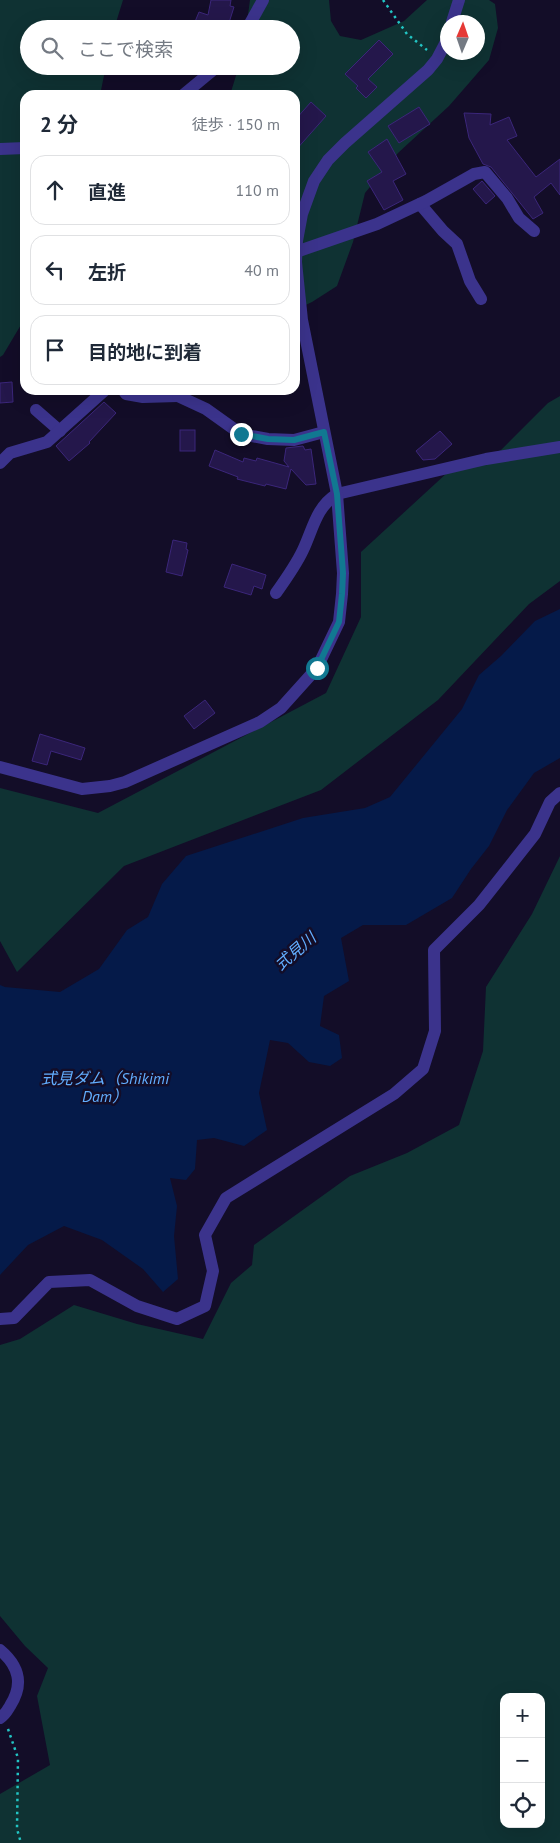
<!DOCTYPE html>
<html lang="ja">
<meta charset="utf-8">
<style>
:root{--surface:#fff;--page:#f2f2f3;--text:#1f2937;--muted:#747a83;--line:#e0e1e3}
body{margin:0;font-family:"PT Sans","Noto Sans JP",sans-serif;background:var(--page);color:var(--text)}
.controls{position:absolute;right:15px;bottom:15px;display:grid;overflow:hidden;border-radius:10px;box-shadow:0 5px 20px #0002}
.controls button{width:45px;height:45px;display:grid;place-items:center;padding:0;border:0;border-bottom:1px solid var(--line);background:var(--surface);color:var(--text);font:25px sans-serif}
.compass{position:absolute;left:440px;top:15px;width:45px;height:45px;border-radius:50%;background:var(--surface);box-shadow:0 5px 20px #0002;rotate:2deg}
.stop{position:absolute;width:15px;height:15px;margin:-11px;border:4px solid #117891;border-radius:50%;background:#fff}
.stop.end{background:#117891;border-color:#fff;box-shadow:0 1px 5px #0008}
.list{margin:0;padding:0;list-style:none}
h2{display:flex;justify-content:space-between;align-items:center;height:65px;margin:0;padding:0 20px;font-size:21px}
h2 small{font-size:16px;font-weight:400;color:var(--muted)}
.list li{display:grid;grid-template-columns:32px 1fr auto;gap:15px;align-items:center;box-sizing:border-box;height:70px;margin:0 10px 10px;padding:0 10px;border:1px solid var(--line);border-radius:15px}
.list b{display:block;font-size:19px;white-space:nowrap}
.list em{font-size:16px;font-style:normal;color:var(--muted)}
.icon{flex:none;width:28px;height:28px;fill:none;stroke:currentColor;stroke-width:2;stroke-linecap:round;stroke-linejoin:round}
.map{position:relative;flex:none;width:560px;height:1843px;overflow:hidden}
.search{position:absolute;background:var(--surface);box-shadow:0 5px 20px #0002;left:20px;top:20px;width:280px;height:55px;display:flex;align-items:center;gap:12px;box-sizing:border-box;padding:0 18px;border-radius:28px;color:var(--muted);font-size:19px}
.panel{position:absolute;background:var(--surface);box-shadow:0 5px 20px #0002;left:20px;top:90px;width:280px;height:305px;border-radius:15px}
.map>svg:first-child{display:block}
</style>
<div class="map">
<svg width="560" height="1843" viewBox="0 0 560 1843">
<rect width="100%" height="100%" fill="#130d28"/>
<!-- green -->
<g fill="#0f3233" fill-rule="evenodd">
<polygon points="0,0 123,0 114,29 29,29 29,66 106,66 100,95 25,95 25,318 3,355 0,357"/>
<path d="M250,0H329L331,21L340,36L361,40L404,21L427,0H489L495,4L498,28L489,60L449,106L398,153L365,193L353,242L337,286L312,302L295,310V95H230L239,66H291V29H246ZM448,22H478V52H448Z"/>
<polygon points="560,396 560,581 529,604 438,700 321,790 124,866 17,972 0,941 0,788 98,813 326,693 361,617 361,552 448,472 501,450 548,403"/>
<path d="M560,856V1843H0V1794L50,1765L37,1696L48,1668L25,1646L0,1616V1345L20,1339L74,1305L137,1324L203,1339L231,1283L252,1265L254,1245L350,1176L407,1153L459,1125L483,1051L486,987L532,914ZM504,1697H541V1824H504Z"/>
</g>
<!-- water -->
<polygon fill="#051a49" points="560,609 560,758 534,773 507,810 489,846 471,869 452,898 406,925 363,925 341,938 349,981 324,996 320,1026 339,1035 342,1058 330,1066 309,1062 288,1043 270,1040 259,1093 267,1130 244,1146 214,1138 197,1140 195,1169 186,1180 170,1178 177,1206 174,1236 178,1279 163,1292 143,1269 102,1240 64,1226 28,1245 0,1275 0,985 5,987 60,992 99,969 127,930 148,917 162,884 186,856 303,818 365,808 390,797 462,709 479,675 501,656 535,621"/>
<!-- building -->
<g fill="#24174b" stroke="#3b267a">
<polygon points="211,0 231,0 230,6 234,7 227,29 192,29 199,12 208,15"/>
<polygon points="379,40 393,54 368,79 377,87 366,98 356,88 358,86 345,74"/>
<polygon points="311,102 326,116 295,151 295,120"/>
<polygon points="419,107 430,124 399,143 388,126"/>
<polygon points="464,113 491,114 490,125 509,117 517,136 507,140 536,177 560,159 560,195 551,183 534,197 543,213 533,219 491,167 483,164 469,138"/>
<polygon points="387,139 406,174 393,181 403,200 384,210 367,181 382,172 368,152"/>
<polygon points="482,181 495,196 486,204 473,189"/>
<polygon points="12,382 13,402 0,403 0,383"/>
<polygon points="104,402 116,413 89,442 90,443 69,461 56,446"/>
<rect x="180" y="430" width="15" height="21"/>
<polygon points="440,431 452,444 435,459 423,460 416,451"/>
<polygon points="303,446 305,450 311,449 316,484 306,485 291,469 286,489 266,484 265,486 237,479 238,477 209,466 215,450 243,462 244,458 256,461 257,458 289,467 284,461 286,448"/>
<polygon points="173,540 187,543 186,549 188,550 182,576 166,572"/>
<polygon points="232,564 266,575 262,589 254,586 251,595 224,587"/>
<polygon points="205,700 215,713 194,729 184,716"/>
<polygon points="40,734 85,748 81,760 51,751 47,765 32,761"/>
</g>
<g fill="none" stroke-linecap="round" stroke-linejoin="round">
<!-- path -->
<g stroke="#22c5c4" stroke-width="2.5" stroke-dasharray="2.5 4" stroke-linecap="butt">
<polyline points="383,0 407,34 427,50"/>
<polyline points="8,1729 18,1758 17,1829 21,1843"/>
</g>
<!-- minor -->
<g stroke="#3b338c" stroke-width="12">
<polyline points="247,29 263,0"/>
<polyline points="183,95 218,66"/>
<polyline points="0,149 25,148"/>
<polyline points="420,204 443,231 457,244 470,281 481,299"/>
<polyline points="296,252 377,224 426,201 474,174 485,172 507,198 519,218 534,231"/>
<polyline points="123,390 126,394 143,397 178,396"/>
<polyline points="178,390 178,396 206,409 241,434 268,439 294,440 324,432"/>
<polyline points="36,410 60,431"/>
<polyline points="0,463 10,453 47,442 105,390"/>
<path d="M276,593C286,579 296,565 303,550C313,529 316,507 337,494L486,459L560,447"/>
<polyline points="0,1319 14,1318 49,1282 90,1280 137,1306 177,1319 205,1306 213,1271 205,1235 226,1198 394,1094 423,1069 435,1031 434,950 479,905 535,834 550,802 560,793"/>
<path d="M0,1650C19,1666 24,1684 10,1706C7,1711 5,1715 0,1718"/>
</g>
<!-- tertiary -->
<g stroke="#3b338c" stroke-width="12">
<polyline points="452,22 459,0"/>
<polyline points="0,767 82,789 110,786 125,782 260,722 281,708 317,668 339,622 342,594 343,573 337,494 302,320 296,262 297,241 302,214 314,181 328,160 345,143 428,70 437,59 448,38"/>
</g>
</g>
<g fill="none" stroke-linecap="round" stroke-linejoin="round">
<!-- route -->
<polyline stroke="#117891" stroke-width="6" points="241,434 268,439 294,440 324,432 337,494 343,573 342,594 339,622 317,668"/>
</g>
<g text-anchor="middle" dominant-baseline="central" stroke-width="5" stroke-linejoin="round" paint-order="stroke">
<!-- water labels -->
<g font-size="16" font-style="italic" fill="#62aeff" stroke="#130d28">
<text transform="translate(295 951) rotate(-41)">式見川</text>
<text x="105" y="1078">式見ダム（Shikimi<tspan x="105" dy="18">Dam）</tspan></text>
</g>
</g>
</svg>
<div class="controls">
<button>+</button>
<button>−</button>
<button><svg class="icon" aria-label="locate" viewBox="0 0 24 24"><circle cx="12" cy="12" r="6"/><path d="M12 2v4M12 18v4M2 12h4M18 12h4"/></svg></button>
</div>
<svg class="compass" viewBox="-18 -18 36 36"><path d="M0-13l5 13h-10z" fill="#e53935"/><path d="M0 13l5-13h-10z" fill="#747a83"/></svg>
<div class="stop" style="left:317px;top:668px"></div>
<div class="stop end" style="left:241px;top:434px"></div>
<div class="search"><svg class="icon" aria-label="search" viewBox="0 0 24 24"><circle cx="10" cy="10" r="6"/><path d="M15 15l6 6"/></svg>ここで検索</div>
<section class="panel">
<h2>2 分<small>徒歩 · 150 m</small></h2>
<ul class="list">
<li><svg class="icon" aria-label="ahead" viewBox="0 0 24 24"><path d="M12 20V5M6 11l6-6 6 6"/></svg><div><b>直進</b></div><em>110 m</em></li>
<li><svg class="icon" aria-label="left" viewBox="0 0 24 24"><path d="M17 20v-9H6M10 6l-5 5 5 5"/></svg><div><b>左折</b></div><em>40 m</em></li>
<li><svg class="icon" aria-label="arrive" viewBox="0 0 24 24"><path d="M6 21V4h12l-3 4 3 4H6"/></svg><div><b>目的地に到着</b></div></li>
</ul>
</section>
</div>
